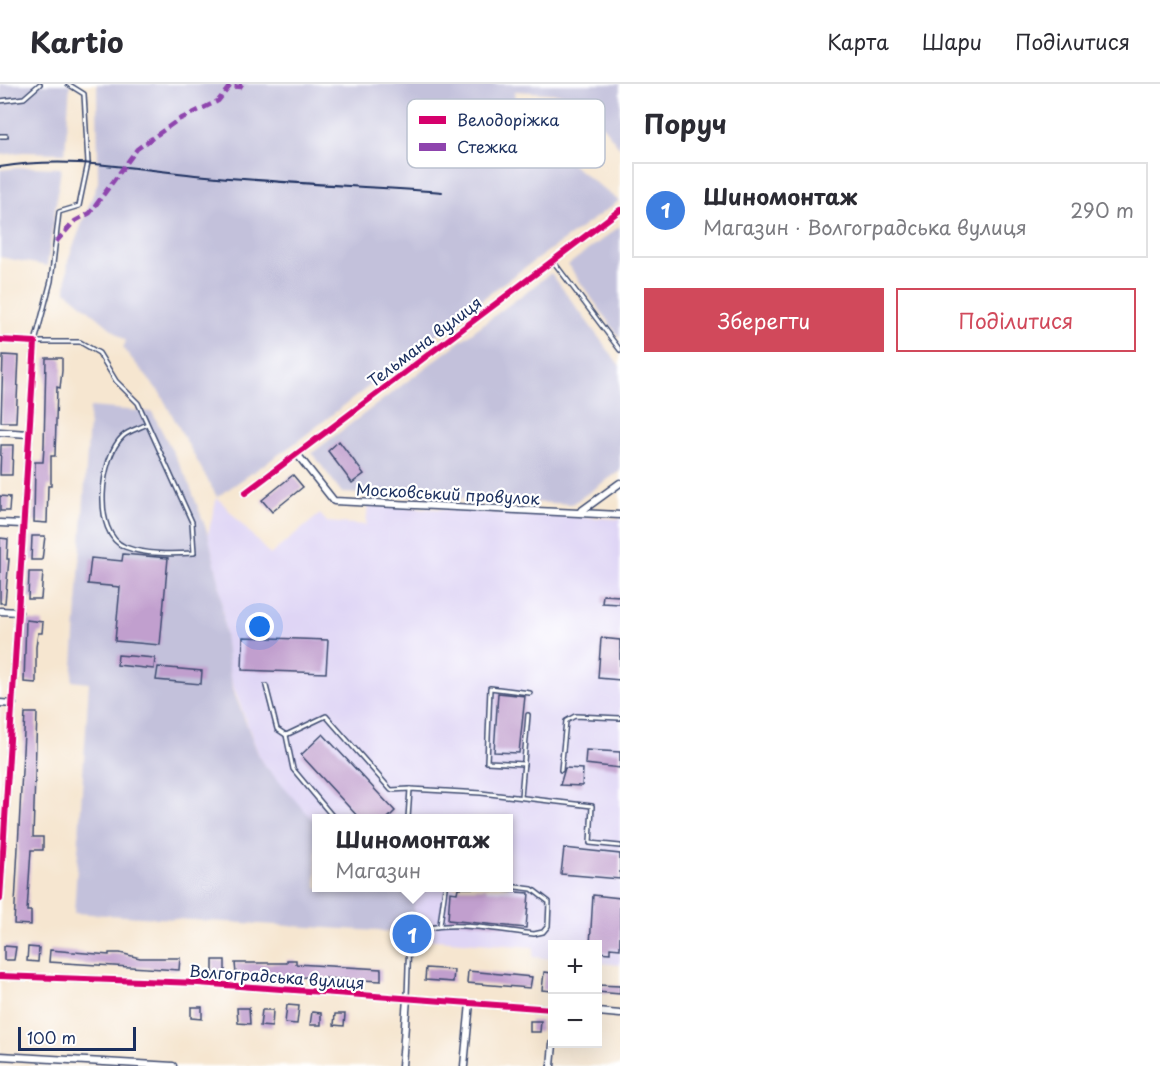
<!DOCTYPE html>
<html lang="uk">
<meta charset="utf-8">
<style>
:root{--surface:#fff;--page:#f7f7f7;--text:#2b2b33;--muted:#7c7c81;--line:#e1e1e2;--accent:#d1495b}
body{margin:0;font-family:"Playpen Sans",sans-serif;background:var(--page);color:var(--text)}
.controls{position:absolute;right:18px;bottom:18px;display:grid;overflow:hidden;border-radius:0px;box-shadow:0 6px 24px #0002}
.controls button{width:54px;height:54px;display:grid;place-items:center;padding:0;border:0;border-bottom:2px solid var(--line);background:var(--surface);color:var(--text);font:30px sans-serif}
.scale{position:absolute;left:18px;bottom:15px;width:118px;box-sizing:border-box;padding-left:6px;border:3px solid #1b2f5e;border-top:0;font-size:16px;line-height:21px;white-space:nowrap;color:#1b2f5e;-webkit-text-stroke:4px #fff;paint-order:stroke}
.you{position:absolute;left:260px;top:543px;width:21px;height:21px;margin:-15px;border:4px solid #fff;border-radius:50%;background:#1a73e8;box-shadow:0 0 0 9px #1a73e833}
.badge{display:grid;place-items:center;width:39px;height:39px;border-radius:50%;background:var(--accent);color:#fff;font-size:20px;font-weight:700}
.pin{position:absolute;translate:-50% -50%;border:3px solid #fff;box-shadow:0 2px 6px #0006}
.popup{position:absolute;left:312px;top:730px;width:201px;height:78px;box-sizing:border-box;display:grid;place-content:center;border-radius:0px;background:var(--surface);filter:drop-shadow(0 2px 4px #0005);font-size:20px;white-space:nowrap;color:var(--muted)}
.popup b{font-size:22px;color:var(--text)}
.popup::after{content:'';position:absolute;left:50%;top:100%;margin-left:-12px;border:12px solid transparent;border-top-color:var(--surface)}
.list{margin:0;padding:0;list-style:none}
h2{display:flex;justify-content:space-between;align-items:center;height:78px;margin:0;padding:0 24px;font-size:26px}
h2 small{font-size:20px;font-weight:400;color:var(--muted)}
.list li{display:grid;grid-template-columns:39px 1fr auto;gap:18px;align-items:center;box-sizing:border-box;height:96px;margin:0 12px 12px;padding:0 12px;border:2px solid var(--line);border-radius:0px}
.list b{display:block;font-size:22px;white-space:nowrap}
.list p{margin:0;font-size:20px;white-space:nowrap;color:var(--muted)}
.list em{font-size:20px;font-style:normal;color:var(--muted)}
.actions{display:flex;gap:12px;padding:18px 24px}
.actions a{flex:1;padding:14px 0;border:2px solid var(--accent);border-radius:0px;text-align:center;font-size:21px;color:var(--accent)}
.actions .main{background:var(--accent);color:#fff}
.map{position:relative;flex:none;width:620px;height:982px;overflow:hidden}
header{display:flex;align-items:center;gap:36px;box-sizing:border-box;height:84px;padding:0 30px;background:var(--surface);border-bottom:2px solid var(--line)}
header strong{font-size:28px}
nav{display:flex;gap:33px;margin-inline-start:auto;font-size:21px}
main{display:flex}
aside{flex:1;background:var(--surface)}
.map>svg:first-child{display:block}
</style>
<header>
<strong>Kartio</strong>
<nav><a>Карта</a><a>Шари</a><a>Поділитися</a></nav>
</header>
<main>
<div class="map">
<svg width="620" height="982" viewBox="0 0 620 982">
<rect width="100%" height="100%" fill="#fff"/>
<filter id="ink" filterUnits="userSpaceOnUse"><feTurbulence type="fractalNoise" baseFrequency=".0167" numOctaves="2"/><feDisplacementMap in="SourceGraphic" scale="12" xChannelSelector="R" yChannelSelector="G"/><feConvolveMatrix kernelMatrix="1 2 1 2 8 2 1 2 1" color-interpolation-filters="sRGB"/></filter>
<filter id="wash" filterUnits="userSpaceOnUse"><feTurbulence type="fractalNoise" baseFrequency=".008" numOctaves="4" result="noise"/><feDisplacementMap in="SourceGraphic" scale="24" xChannelSelector="R" yChannelSelector="G"/><feGaussianBlur stdDeviation="1.35" result="paint"/><feColorMatrix in="noise" values="0 0 0 0 0 0 0 0 0 0 0 0 0 0 0 0 0 1.4 0 .05"/><feComposite in="paint" operator="in"/></filter>
<g filter="url(#wash)">
<rect width="100%" height="100%" fill="#f6e6d0"/>
<!-- built -->
<polygon fill="#dfd5f5" points="217,413 270,471 320,430 327,438 366,441 368,421 620,435 620,881 598,879 598,860 552,860 552,875 533,873 534,863 420,855 412,849 415,804 508,804 508,734 316,734 316,740 308,732 261,677 230,594 219,497 208,450"/>
<!-- industrial -->
<g fill="#c3c1db">
<polygon points="0,0 70,0 65,69 23,68 0,71"/>
<polygon points="97,0 620,0 620,64 578,11 515,7 514,19 566,76 619,117 506,197 294,360 217,413 160,309 123,264 126,257 66,207 68,176 98,98"/>
<polygon points="25,83 61,84 47,182 0,173 0,86"/>
<polygon points="620,142 620,254 568,181"/>
<polygon points="551,189 620,282 620,387 572,420 342,409 312,369"/>
<polygon points="90,323 152,328 188,397 208,450 219,497 230,594 235,611 261,677 316,740 316,804 415,804 412,849 74,829 89,599 72,597"/>
</g>
<g id="blocks">
<!-- building -->
<g fill="#c19fce">
<polygon points="3,271 19,272 16,338 1,338"/>
<polygon points="46,274 62,274 62,287 60,304 57,303 55,372 51,372 51,402 48,402 47,439 34,438 35,378 43,378 44,362"/>
<polygon points="339,357 364,390 352,399 328,367"/>
<polygon points="1,361 13,361 12,391 0,391"/>
<polygon points="293,391 303,403 272,428 262,416"/>
<polygon points="0,412 10,413 9,427 0,427"/>
<polygon points="32,452 45,452 42,476 31,476"/>
<polygon points="0,454 8,455 7,475 9,475 5,519 0,519"/>
<polygon points="123,470 168,474 160,561 115,557 120,503 88,500 91,474 122,477"/>
<polygon points="29,488 43,488 41,515 28,515"/>
<polygon points="603,511 620,512 620,520 602,519"/>
<polygon points="26,536 43,538 42,549 38,549 36,563 36,599 24,598"/>
<polygon points="243,553 328,556 326,589 242,586"/>
<polygon points="601,554 620,556 620,596 598,594"/>
<polygon points="118,571 155,574 154,585 117,581"/>
<polygon points="158,583 202,587 201,600 156,596"/>
<polygon points="498,609 525,612 519,669 494,668"/>
<polygon points="25,629 37,629 33,753 43,753 43,766 31,766 27,827 31,827 31,841 14,840"/>
<polygon points="323,650 395,727 387,735 360,735 301,671"/>
<polygon points="586,666 620,668 620,684 585,680"/>
<polygon points="565,684 583,685 582,702 560,701"/>
<polygon points="564,764 620,770 620,795 561,790"/>
<polygon points="458,804 487,804 487,806 529,809 526,844 448,836 450,808 457,809"/>
<polygon points="593,811 620,814 620,865 610,864 610,869 597,868 597,861 590,861"/>
<polygon points="4,862 16,863 14,876 4,876"/>
<polygon points="28,863 39,864 38,878 27,877"/>
<polygon points="50,866 109,871 109,869 120,869 140,874 180,874 179,886 49,878"/>
<rect x="213" y="876" width="12" height="13"/>
<polygon points="287,876 296,876 296,880 381,885 381,897 236,890 235,879 287,879"/>
<polygon points="426,884 454,886 453,898 425,896"/>
<polygon points="468,887 532,893 530,904 467,899"/>
<polygon points="544,888 552,889 552,907 542,906"/>
<polygon points="597,901 620,902 620,910 597,908"/>
<polygon points="287,921 299,922 297,940 285,939"/>
<polygon points="191,923 202,923 202,935 191,934"/>
<polygon points="237,924 249,924 250,940 238,939"/>
<polygon points="262,926 273,926 272,943 260,942"/>
<polygon points="312,928 321,929 321,941 310,941"/>
<polygon points="335,930 345,930 344,942 334,941"/>
<polygon points="530,937 541,937 540,948 530,948"/>
</g>
</g>
</g>
<g filter="url(#ink)">
<use href="#blocks" fill-opacity="0" stroke="#3c4a6f" stroke-width="1.5"/>
<g fill="none" stroke-linecap="round" stroke-linejoin="round">
<defs>
<g id="lane">
<path d="M68,0L84,10L88,79L79,122L59,128L51,197L35,258H80L99,269L116,297L138,319L192,438L194,469C173,470 146,471 125,463C92,450 100,373 123,352C128,347 140,344 147,340"/>
<polyline points="0,17 24,14 40,0"/>
<polyline points="0,52 6,52"/>
<polyline points="553,177 620,266"/>
<polyline points="266,602 277,645 286,651 326,632 391,706 410,705"/>
<polyline points="286,651 293,685 334,734"/>
<polyline points="524,680 487,678 490,604 530,609"/>
<polyline points="561,686 566,637 575,632 620,634"/>
<polyline points="521,713 528,631"/>
<polyline points="408,734 410,705 481,709 592,722 590,759 620,762"/>
<polyline points="440,841 445,804"/>
<path d="M407,913L409,854C433,831 501,847 534,850L543,848L548,842L549,818L532,805L508,802"/>
</g>
<g id="street">
<polyline points="0,256 35,258 0,815"/>
<polyline points="0,348 28,350"/>
<polyline points="297,370 334,417 620,431"/>
<polyline points="245,409 620,126"/>
<polyline points="580,428 620,399"/>
<polyline points="0,439 23,440"/>
<polyline points="0,527 19,528"/>
<polyline points="0,619 13,620"/>
<polyline points="0,892 198,899 552,925"/>
<polyline points="598,928 620,930"/>
<polyline points="0,972 173,982"/>
<polyline points="402,982 407,914"/>
<polyline points="464,982 470,919"/>
<polyline points="551,982 553,960"/>
</g>
</defs>
<!-- lane casing -->
<use href="#lane" stroke="#3c4a6f" stroke-width="6"/>
<!-- street casing -->
<use href="#street" stroke="#3c4a6f" stroke-width="9"/>
<!-- lane -->
<use href="#lane" stroke="#fff" stroke-width="3"/>
<!-- street -->
<use href="#street" stroke="#fff" stroke-width="6"/>
<!-- rail -->
<path stroke="#1b2f5e" stroke-width="2" d="M0,83C69,72 127,84 195,91C277,99 360,102 442,108"/>
<!-- quiet -->
<polyline stroke="#8e44ad" stroke-width="4.5" stroke-dasharray="9 4.5" stroke-linecap="butt" points="56,158 75,137 90,129 137,65 178,36 218,17 230,2 240,3 242,0"/>
<defs>
<g id="cycleway">
<polyline points="0,256 35,258 0,815"/>
<polyline points="245,409 620,126"/>
<polyline points="0,892 198,899 552,925"/>
</g>
</defs>
<!-- cycleway casing -->
<use href="#cycleway" stroke="#fff" stroke-width="10"/>
<!-- cycleway -->
<use href="#cycleway" stroke="#d6006c" stroke-width="6"/>
</g>
</g>
<g text-anchor="middle" dominant-baseline="central" stroke-width="4.5" stroke-linejoin="round" paint-order="stroke">
<!-- street labels -->
<g font-size="16" fill="#1b2f5e" stroke="#fff">
<text transform="translate(424 257) rotate(-37)">Тельмана вулиця</text>
<text transform="translate(448 409) rotate(3)">Московський провулок</text>
<text transform="translate(277 892) rotate(4)">Волгоградська вулиця</text>
</g>
</g>
<!-- legend -->
<rect x="407" y="15" width="198" height="69" rx="9" fill="#fff" stroke="#bbc1cf" stroke-width="1.5"/>
<rect x="419" y="32" width="27" height="8" fill="#d6006c"/>
<rect x="419" y="59" width="27" height="8" fill="#8e44ad"/>
<g font-size="16" fill="#1b2f5e">
<text x="457" y="42">Велодоріжка</text>
<text x="457" y="69">Стежка</text>
</g>
</svg>
<div class="controls">
<button>+</button>
<button>−</button>
</div>
<div class="scale">100 m</div>
<div class="you"></div>
<div class="pin badge" style="left:412px;top:850px;background:#3f7fe0">1</div>
<div class="popup"><b>Шиномонтаж</b>Магазин</div>
</div>
<aside>
<h2>Поруч<small></small></h2>
<ul class="list">
<li><span class="badge" style="background:#3f7fe0">1</span><div><b>Шиномонтаж</b><p>Магазин · Волгоградська вулиця</p></div><em>290 m</em></li>
</ul>
<div class="actions"><a class="main">Зберегти</a><a>Поділитися</a></div>
</aside>
</main>
